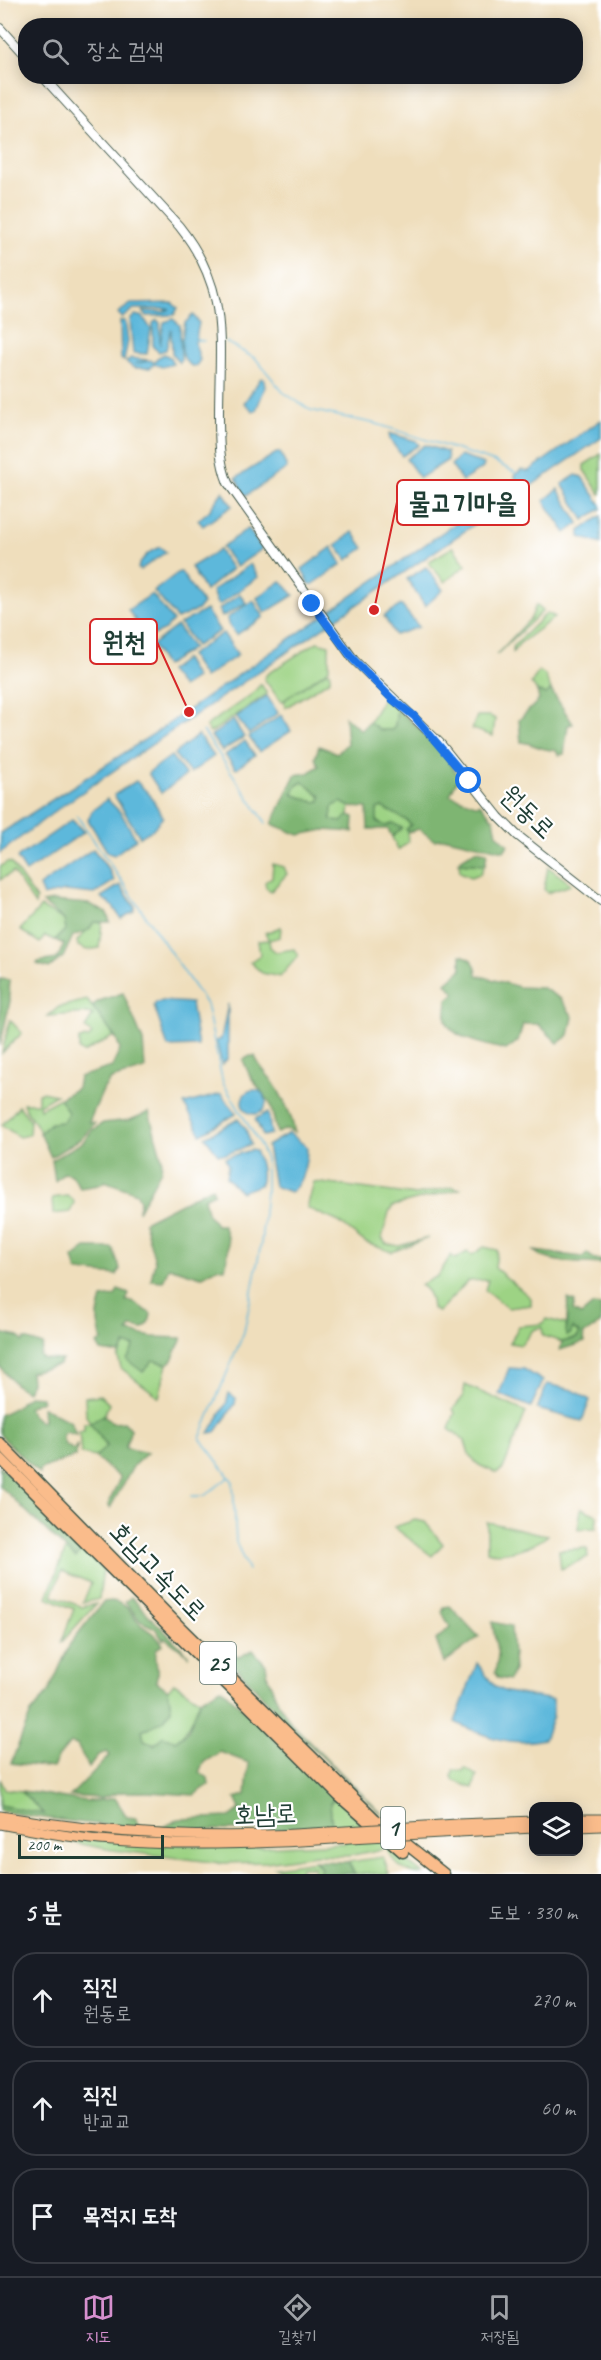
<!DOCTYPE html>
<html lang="ko">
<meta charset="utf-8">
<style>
:root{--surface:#171b24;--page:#20242c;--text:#f1f3f6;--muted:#9ea1a6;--line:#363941;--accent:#d690ce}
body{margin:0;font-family:Caveat,"Poor Story",sans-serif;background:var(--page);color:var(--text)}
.controls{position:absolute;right:18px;bottom:18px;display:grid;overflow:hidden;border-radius:12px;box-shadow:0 3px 15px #0003}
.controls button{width:54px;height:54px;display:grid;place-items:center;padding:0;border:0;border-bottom:2px solid var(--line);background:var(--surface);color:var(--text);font:30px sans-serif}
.scale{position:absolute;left:18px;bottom:15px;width:146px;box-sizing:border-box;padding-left:6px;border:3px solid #1f3d34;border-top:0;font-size:16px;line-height:21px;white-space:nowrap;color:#1f3d34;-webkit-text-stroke:4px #fff;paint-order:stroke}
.stop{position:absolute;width:18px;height:18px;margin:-14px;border:4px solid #1a73e8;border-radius:50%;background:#fff}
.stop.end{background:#1a73e8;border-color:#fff;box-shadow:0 2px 6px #0008}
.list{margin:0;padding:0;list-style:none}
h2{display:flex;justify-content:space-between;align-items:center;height:78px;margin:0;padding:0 24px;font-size:26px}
h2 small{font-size:20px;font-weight:400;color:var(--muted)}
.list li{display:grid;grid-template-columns:39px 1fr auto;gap:18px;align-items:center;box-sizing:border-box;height:96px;margin:0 12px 12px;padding:0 12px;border:2px solid var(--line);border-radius:24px}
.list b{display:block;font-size:22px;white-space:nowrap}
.list p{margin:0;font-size:20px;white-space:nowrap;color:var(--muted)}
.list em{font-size:20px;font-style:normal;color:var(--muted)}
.icon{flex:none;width:33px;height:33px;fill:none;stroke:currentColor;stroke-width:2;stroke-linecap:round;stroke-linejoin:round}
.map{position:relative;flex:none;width:601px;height:1874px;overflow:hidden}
.search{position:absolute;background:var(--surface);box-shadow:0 3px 15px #0003;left:18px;right:18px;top:18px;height:66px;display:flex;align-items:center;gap:15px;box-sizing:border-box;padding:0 21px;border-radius:24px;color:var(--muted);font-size:22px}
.sheet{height:402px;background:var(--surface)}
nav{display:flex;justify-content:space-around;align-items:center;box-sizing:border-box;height:84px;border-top:2px solid var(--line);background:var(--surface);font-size:16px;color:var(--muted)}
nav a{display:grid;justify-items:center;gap:3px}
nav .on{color:var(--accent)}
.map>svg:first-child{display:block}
</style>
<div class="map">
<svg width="601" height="1874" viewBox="0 0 601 1874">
<rect width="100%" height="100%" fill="#fff"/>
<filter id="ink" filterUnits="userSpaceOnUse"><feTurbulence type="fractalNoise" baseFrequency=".0167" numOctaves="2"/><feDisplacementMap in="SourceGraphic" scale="12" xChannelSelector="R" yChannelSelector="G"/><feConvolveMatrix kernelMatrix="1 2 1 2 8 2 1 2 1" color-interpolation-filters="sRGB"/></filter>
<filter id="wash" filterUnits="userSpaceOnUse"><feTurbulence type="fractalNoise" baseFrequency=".008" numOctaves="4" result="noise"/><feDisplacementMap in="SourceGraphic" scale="24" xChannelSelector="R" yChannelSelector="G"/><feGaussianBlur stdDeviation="1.35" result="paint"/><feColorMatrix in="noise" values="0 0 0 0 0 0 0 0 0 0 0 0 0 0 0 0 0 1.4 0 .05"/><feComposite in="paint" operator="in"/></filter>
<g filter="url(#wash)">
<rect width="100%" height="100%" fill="#efdebc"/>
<!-- green -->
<g fill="#9dd384" stroke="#5e885c" stroke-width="1.5">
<polygon points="601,454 601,494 600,494 584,470 584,465"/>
<polygon points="453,547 466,565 445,582 428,562"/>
<polygon points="536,605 543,611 496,655 531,618"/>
<polygon points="547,613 555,617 519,644 513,652 513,646"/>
<polygon points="317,642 329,645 329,669 281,702 264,679 267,674"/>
<polygon points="539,671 545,675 551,690 546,694 537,691 531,683"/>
<polygon points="326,672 330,672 330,680 285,708 284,702 286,699"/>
<polygon points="261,684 267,694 210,733 206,726 252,694"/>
<polygon points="384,697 397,709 395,726 392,730 380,730 369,722"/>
<polygon points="477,716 490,716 495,719 493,736 472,729"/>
<polygon points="303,782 321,797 320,801 314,802 292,794 297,785"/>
<polygon points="341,802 350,807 349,815 341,822 331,820 332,806"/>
<polygon points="381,807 402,817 411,825 407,829 408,842 398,850 392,837 401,829 382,825 376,819 377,809"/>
<polygon points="7,862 11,863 36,899 35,905 13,872 0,880 0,867"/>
<polygon points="459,863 485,865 480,874 471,877 460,872"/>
<polygon points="273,864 284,867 287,874 271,891 266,888 265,882 272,877"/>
<polygon points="548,867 570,883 571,885 547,893 544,889"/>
<polygon points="41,907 64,920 66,929 55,940 45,936 40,943 20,930"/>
<polygon points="94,922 102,923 99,948 87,950 78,946 77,941"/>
<polygon points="281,927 280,937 269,940 270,947 276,952 294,949 298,956 280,977 262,973 250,962 260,955 258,941 269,940 265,933"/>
<polygon points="87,1000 114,1036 83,1053 79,1050 79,1039 89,1038 92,1034 85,1028 93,1015 89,1013 48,1016 59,1007"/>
<polygon points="10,1020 22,1033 2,1053"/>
<path d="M42,1092L56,1095L39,1105L40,1109L60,1098L68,1113L63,1122L51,1123L40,1133C37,1121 25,1114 23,1103H38V1093Z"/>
<polygon points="19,1106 30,1120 29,1135 19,1137 2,1125"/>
<polygon points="314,1182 416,1195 453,1187 460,1189 393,1206 389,1212 382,1238 386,1244 399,1246 428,1238 392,1252 366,1243 339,1222 307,1208"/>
<polygon points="67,1196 73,1199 74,1203 70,1212 53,1214 52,1198"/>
<path d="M484,1247L497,1250L495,1268L531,1298V1305L508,1308L485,1290L488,1280L468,1281L438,1312L432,1309C431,1298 430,1291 420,1285L438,1276L451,1255L455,1259L467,1252L472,1255Z"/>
<polygon points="546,1319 566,1324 567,1336 572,1328 580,1332 577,1338 562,1342 543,1336 542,1327 533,1330 521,1345 510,1343 519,1326 542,1324"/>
<polygon points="125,1345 134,1346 130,1355 143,1372 153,1360 167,1364 159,1397 121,1368 118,1358"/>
<polygon points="465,1385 526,1412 503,1469 496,1473 479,1465 470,1457 465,1441 449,1429 455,1413 453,1409 463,1397"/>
<polygon points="100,1395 109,1404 104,1415 90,1423 107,1447 95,1457 81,1454 79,1432 84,1431 84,1423 90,1423 86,1415 85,1397"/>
<polygon points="581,1508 597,1515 596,1528 578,1529"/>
<polygon points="415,1520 425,1522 443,1544 432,1556 394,1527"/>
<path d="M487,1522L542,1534L548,1535C536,1546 502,1557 487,1551Z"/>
<polygon points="587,1548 588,1557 561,1569 559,1550"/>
<polygon points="66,1549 75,1557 84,1549 103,1570 99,1599 83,1603 91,1583 62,1571 52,1595 82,1607 96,1604 61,1643 74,1609 47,1597"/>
<path d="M174,1683L200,1700C190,1727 179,1755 144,1740L142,1731L164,1720L171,1709L168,1690Z"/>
<polygon points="465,1768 477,1776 473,1788 454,1781 452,1776 454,1770 463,1771"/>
<polygon points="0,1779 5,1789 21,1791 45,1815 0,1805"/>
<polygon points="335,1798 385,1846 383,1849 348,1856 315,1855 266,1862 221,1863 112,1850 64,1841 65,1838 237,1848 345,1843 345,1825 332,1827 330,1803"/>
<path d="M390,1849L423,1874C406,1874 396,1866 388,1852Z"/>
<polygon points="383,1857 389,1874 355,1874 348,1862"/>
<polygon points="315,1861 321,1868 319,1874 313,1874 314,1867 301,1867 299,1874 290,1874 275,1867"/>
</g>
<!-- forest -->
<g fill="#7eb572" stroke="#4e7953" stroke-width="1.5" fill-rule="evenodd">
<path d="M551,690L573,724L568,725L564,754L559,755L555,750C541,751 534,743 521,742L519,720L539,700L537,691L546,694Z"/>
<path d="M397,709L435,743L459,776L450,795L478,805L480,803L494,820L497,834L508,845L504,851L447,838L434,840L419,829L409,832L406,829L411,825L408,821L382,807L377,809V822L386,826L393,823L402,828L392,837L388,829H368L367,808L350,807L341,802L332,807L331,820L341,822L349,815L354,817L353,832L324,830L299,835L272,824L295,775L308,773L319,766L315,758L319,746L337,753L347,744L345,717L361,730L369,722L380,730H392L395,725ZM303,782L321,796L320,801L314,802L292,794L297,785Z"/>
<polygon points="476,850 487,852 485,865 459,863 460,860"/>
<polygon points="53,901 89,904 107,913 110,922 94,922 89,930 73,936 63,957 49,968 37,964 38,962 57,959 64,944 55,940 66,929 64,920 43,903"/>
<path d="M461,955C472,958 476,963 477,975L519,987L543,988L561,999L573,1017L569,1035L558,1043L538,1024H523L518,1041L506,1050C490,1045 451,1040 446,1020C445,1014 447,1006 447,1000L455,993L446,983L461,970Z"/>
<polygon points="0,979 9,980 10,1001 0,1046"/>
<polygon points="123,993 143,1041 145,1069 111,1079 104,1088 89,1122 95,1123 82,1138 51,1157 40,1133 51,1123 63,1122 68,1113 60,1098 77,1088 79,1077 112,1067 120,1050 117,1040 92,1006 99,1001"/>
<path d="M250,1056H255C257,1064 265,1072 271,1079C280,1092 294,1118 294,1132L287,1129L277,1133L270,1103L250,1076L243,1060Z"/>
<polygon points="149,1112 162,1159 161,1170 138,1212 140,1201 137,1193 105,1181 99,1185 80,1188 72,1175 64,1173 55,1181 52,1160 83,1142 92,1130 103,1123 130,1120"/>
<path d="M212,1187L214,1193L204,1198L207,1212L216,1225H223C230,1242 229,1252 225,1269L217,1268L201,1277L169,1267L163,1281L151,1280L155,1261L144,1222Z"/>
<polygon points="86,1248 113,1248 120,1269 117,1275 77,1271 73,1258"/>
<path d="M534,1251L583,1257L587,1253L595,1260H601V1264C582,1262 548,1265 534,1251Z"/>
<path d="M118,1290L129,1294L126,1301H132L151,1314L149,1323L143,1329L131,1327L128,1332L152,1337L182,1338L172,1360L167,1364L153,1360L143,1372L127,1360L134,1346L125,1345L120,1354L101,1351L97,1344L102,1341C97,1322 96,1317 102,1298L115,1296Z"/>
<polygon points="568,1299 575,1302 573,1311 581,1315 593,1305 601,1306 601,1323 583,1335 585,1342 560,1350 562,1342 577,1338 580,1333 572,1328 571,1334 566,1336"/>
<polygon points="0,1333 19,1337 23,1342 25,1339 43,1345 40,1355 43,1359 62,1360 59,1365 30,1372 31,1382 27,1392 17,1386 0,1367"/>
<polygon points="28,1396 42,1397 42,1401 28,1407 31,1414 40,1422 43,1421 42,1407 71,1422 76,1435 66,1432 62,1436 65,1445 74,1450 77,1444 76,1456 40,1469 40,1474 0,1435 0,1415 16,1407"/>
<polygon points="104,1415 112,1423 124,1422 131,1429 125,1448 147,1453 134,1465 110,1508 108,1505 120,1478 95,1457 107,1446 90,1423"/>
<polygon points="0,1466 84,1549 75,1558 0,1486"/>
<polygon points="131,1597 189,1656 165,1638 163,1640 155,1628 140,1621 125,1602"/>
<path d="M112,1601C128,1604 129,1611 138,1622C146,1631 154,1630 163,1645L156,1649C154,1661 160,1669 156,1681L168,1690L171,1709L164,1720L142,1731L144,1740L154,1745L163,1736L176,1741L188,1731L200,1700L221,1688L335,1798L330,1803L332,1827C220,1833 111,1831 0,1811V1805L44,1814L21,1791C55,1794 80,1806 115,1798L127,1817L136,1818L139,1826L164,1827L179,1819L230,1817L240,1809L235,1798L246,1795L249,1763L220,1752L204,1762L199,1772L208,1778L209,1785L194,1795L149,1792H122L101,1798L70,1796L110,1755L107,1752L98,1755L89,1768L77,1745L70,1743L59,1756L53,1768L11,1763L31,1713L49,1691L70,1644L103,1602Z"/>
<polygon points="450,1606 479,1637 444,1663 436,1640 450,1627 442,1612 444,1607"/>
<polygon points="492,1622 511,1626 514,1670 509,1680 498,1678 495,1673 498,1656"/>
<polygon points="253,1650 266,1665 268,1678 278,1702 291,1723 390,1822 289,1725 223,1653 239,1657"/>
<polygon points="315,1861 348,1862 355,1874 319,1874 321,1868"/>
</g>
<!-- water -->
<g fill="#5db8db" stroke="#3e7a88" stroke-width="1.5">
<polygon points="172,303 178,308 174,315 147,316 143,311 163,312 170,309 134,309 122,318 118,313 131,304"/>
<polygon points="135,315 143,317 151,329 147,354 133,353 130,320"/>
<path d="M193,315L199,323L195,343L200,360L196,366H192C177,359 182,336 185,323Z"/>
<polygon points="157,320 160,323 160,345 164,322 173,319 180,325 181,360 179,363 172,353 171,329 166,350 159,352 153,347 153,323"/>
<polygon points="125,321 128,341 124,361 121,359 120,321"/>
<polygon points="164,354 170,357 173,364 162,367 154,364 150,368 134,368 126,362 131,358 148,360 135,364 151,360 154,363 157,358"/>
<polygon points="261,378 264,379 265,388 256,410 253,411 244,403"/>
<polygon points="601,420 601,438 62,806 0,853 1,833 158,731 516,481 515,475 521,470 529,471"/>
<polygon points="389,433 416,441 419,445 402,456 390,440"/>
<polygon points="425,445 447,452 448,460 420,478 406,459"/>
<polygon points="278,452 280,452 287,468 247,495 244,494 236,478"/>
<polygon points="460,456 484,464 483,468 462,481 451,465"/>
<polygon points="576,475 582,477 601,505 601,509 584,520 562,484"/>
<polygon points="558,489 579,523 566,533 544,501"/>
<polygon points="223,491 232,506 203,526 198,520 209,511"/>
<polygon points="601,516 601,544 580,537 580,531"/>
<polygon points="248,528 262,549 236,567 222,547"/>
<polygon points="353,532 364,548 347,560 336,545"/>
<path d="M160,547L166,552L140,570L138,568C142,557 149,551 160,547Z"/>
<polygon points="332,547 342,564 312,585 309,584 302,569"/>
<polygon points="219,550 232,569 205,591 191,567"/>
<polygon points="250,564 258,577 219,605 217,604 212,591"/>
<polygon points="426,567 443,590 425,606 407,579"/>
<polygon points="179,572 181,572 203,604 197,610 177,619 154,591"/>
<polygon points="281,581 294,595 265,613 257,598"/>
<polygon points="152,594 173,621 165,630 147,638 128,610"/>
<polygon points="240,594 246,603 222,617 219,609"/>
<polygon points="253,600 264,617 236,635 228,624 227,618"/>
<polygon points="401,605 419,627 395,635 384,616"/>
<polygon points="206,610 220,631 196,646 180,624"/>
<polygon points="177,626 193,648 165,666 152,645"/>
<polygon points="223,633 238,655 204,678 190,655"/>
<polygon points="185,659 196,678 182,687 169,671"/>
<polygon points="267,696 278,713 249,734 236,717"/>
<polygon points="281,715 291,731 259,752 249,737"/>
<polygon points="233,720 244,737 222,751 211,736"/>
<polygon points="198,735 214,756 190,773 174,754"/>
<polygon points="245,741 255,755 236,769 225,755"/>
<polygon points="171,756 186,775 161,793 148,773"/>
<polygon points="136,781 150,795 163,817 152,830 140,837 114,795"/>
<polygon points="107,799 121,813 136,839 114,855 108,853 88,820 92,811"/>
<polygon points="72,820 84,832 26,872 17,858"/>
<polygon points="93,849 109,870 114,881 94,894 65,891 43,896 39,886"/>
<polygon points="120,885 135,907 134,911 121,919 113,906 101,897"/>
<polygon points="163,1001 191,1003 198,1046 168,1047 154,1006 156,1002"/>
<polygon points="228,1004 228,1058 222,1065 216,1041 221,1039"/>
<circle cx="254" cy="1102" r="12"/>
<polygon points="221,1094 236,1114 201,1134 184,1104"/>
<polygon points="268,1112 271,1134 263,1136 255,1119"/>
<polygon points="238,1119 246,1129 251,1145 226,1154 218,1154 205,1137"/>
<path d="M289,1133L307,1147C307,1161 303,1185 290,1192L274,1186L267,1146Z"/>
<path d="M251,1150L255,1151C260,1161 263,1174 260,1185L241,1192L226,1177L228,1166L225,1158Z"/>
<polygon points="509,1368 524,1369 543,1381 531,1407 499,1394"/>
<polygon points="547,1384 573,1390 590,1400 582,1421 537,1409"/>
<polygon points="229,1393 236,1398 235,1404 216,1432 209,1433 226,1404"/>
<path d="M477,1663L495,1687L507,1692L553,1700V1716L544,1739C511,1747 485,1737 455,1722Z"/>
</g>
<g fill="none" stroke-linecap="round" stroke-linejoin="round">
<!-- stream -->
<g stroke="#5db8db" stroke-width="1.5">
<polyline points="196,340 204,341"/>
<polyline points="226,342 256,359 283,392 310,410 377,424 495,462 516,473"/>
<polyline points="203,731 266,823"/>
<polyline points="77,816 206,1004 223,1083 258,1141 266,1159 266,1191 261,1244 244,1332 200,1438 233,1482 236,1542 248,1570"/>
<polyline points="191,1496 204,1496 229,1477"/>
</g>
</g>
</g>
<g filter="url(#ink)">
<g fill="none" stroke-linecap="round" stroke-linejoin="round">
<defs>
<g id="tertiary">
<polyline points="0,28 26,57"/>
<path d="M42,76L179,226C230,290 219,338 219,415C219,439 219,461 228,483L354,660L440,743L499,817L517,835L601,901"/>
</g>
<g id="trunk">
<path d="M0,1816C112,1835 216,1840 329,1832"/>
<polyline points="578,1819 601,1819"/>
<path d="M0,1824C33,1830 66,1837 100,1840C177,1847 256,1844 333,1839"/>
<polyline points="457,1824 534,1821"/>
<polyline points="578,1827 601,1826"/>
<polyline points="459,1832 534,1828"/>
</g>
<g id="motorway">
<polyline points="0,1443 180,1627 375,1819 444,1874"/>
<polyline points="0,1458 339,1796 403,1852"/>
</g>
</defs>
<!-- tertiary casing -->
<use href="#tertiary" stroke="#3e5548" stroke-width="10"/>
<!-- trunk casing -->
<use href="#trunk" stroke="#3e5548" stroke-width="11"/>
<!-- motorway casing -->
<use href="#motorway" stroke="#3e5548" stroke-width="13"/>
<!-- tertiary -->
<use href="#tertiary" stroke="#fff" stroke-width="8"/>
<!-- trunk -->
<use href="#trunk" stroke="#fabc8b" stroke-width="9"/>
<!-- motorway -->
<use href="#motorway" stroke="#fabc8b" stroke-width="10"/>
<defs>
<g id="trunk-bridge">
<polyline points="329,1832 457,1824"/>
<polyline points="333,1839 459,1832"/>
</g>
</defs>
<!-- trunk-bridge casing -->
<use href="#trunk-bridge" stroke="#3e5548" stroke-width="11" stroke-linecap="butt"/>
<!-- trunk-bridge -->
<use href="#trunk-bridge" stroke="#fabc8b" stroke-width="9"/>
</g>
</g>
<g fill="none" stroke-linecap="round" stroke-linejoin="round" filter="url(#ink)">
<!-- route -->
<polyline stroke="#1a73e8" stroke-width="8" points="312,604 354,660 392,699 414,716 469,781"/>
</g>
<g text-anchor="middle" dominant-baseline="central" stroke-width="4.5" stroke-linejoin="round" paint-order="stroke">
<!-- shield labels -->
<g fill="#fff" stroke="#627771" stroke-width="1.5">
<rect x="200" y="1642" width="36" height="42" rx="4.5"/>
<rect x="381" y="1807" width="24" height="42" rx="4.5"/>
</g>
<g font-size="24" font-weight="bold" fill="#1f3d34">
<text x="218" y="1663">25</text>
<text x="393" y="1828">1</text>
</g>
<!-- street labels -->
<g font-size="26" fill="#1f3d34" stroke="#fff">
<text transform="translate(528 812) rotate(44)">원동로</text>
<text transform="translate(158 1571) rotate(46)">호남고속도로</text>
<text transform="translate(265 1814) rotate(-2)">호남로</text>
</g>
</g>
<!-- callouts -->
<path fill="none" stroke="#d62828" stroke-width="2" d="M374 610L397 502M189 712L157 642"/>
<g fill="#d62828" stroke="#fff" stroke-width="2">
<circle cx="374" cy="610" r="6"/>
<circle cx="189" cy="712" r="6"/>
</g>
<g fill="#fff" stroke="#d62828" stroke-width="2">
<rect x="397" y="480" width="132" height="45" rx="6"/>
<rect x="90" y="619" width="67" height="45" rx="6"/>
</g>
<g font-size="27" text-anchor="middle" font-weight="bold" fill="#1f3d34">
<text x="463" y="512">물고기마을</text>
<text x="124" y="651">원천</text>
</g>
</svg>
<div class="controls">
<button><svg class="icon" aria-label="layers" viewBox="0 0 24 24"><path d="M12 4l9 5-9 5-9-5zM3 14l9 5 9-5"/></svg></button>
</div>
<div class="scale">200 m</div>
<div class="stop" style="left:469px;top:781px"></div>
<div class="stop end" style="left:312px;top:604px"></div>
<div class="search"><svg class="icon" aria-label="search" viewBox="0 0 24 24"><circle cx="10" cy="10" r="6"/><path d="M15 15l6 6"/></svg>장소 검색</div>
</div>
<section class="sheet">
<h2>5 분<small>도보 · 330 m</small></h2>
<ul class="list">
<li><svg class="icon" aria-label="ahead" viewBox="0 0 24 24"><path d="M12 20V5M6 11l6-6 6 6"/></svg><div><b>직진</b><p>원동로</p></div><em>270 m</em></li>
<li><svg class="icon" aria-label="ahead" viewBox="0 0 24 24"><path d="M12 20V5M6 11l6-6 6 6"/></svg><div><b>직진</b><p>반교교</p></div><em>60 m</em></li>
<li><svg class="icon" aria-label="arrive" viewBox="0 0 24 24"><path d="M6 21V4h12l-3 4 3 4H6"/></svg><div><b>목적지 도착</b></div></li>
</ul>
</section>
<nav>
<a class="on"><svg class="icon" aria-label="map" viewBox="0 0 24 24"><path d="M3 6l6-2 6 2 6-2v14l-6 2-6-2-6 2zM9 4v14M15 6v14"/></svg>지도</a>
<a><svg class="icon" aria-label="directions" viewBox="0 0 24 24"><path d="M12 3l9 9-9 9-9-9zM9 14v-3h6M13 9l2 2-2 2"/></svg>길찾기</a>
<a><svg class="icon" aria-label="saved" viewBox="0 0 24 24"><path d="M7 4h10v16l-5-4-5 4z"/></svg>저장됨</a>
</nav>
